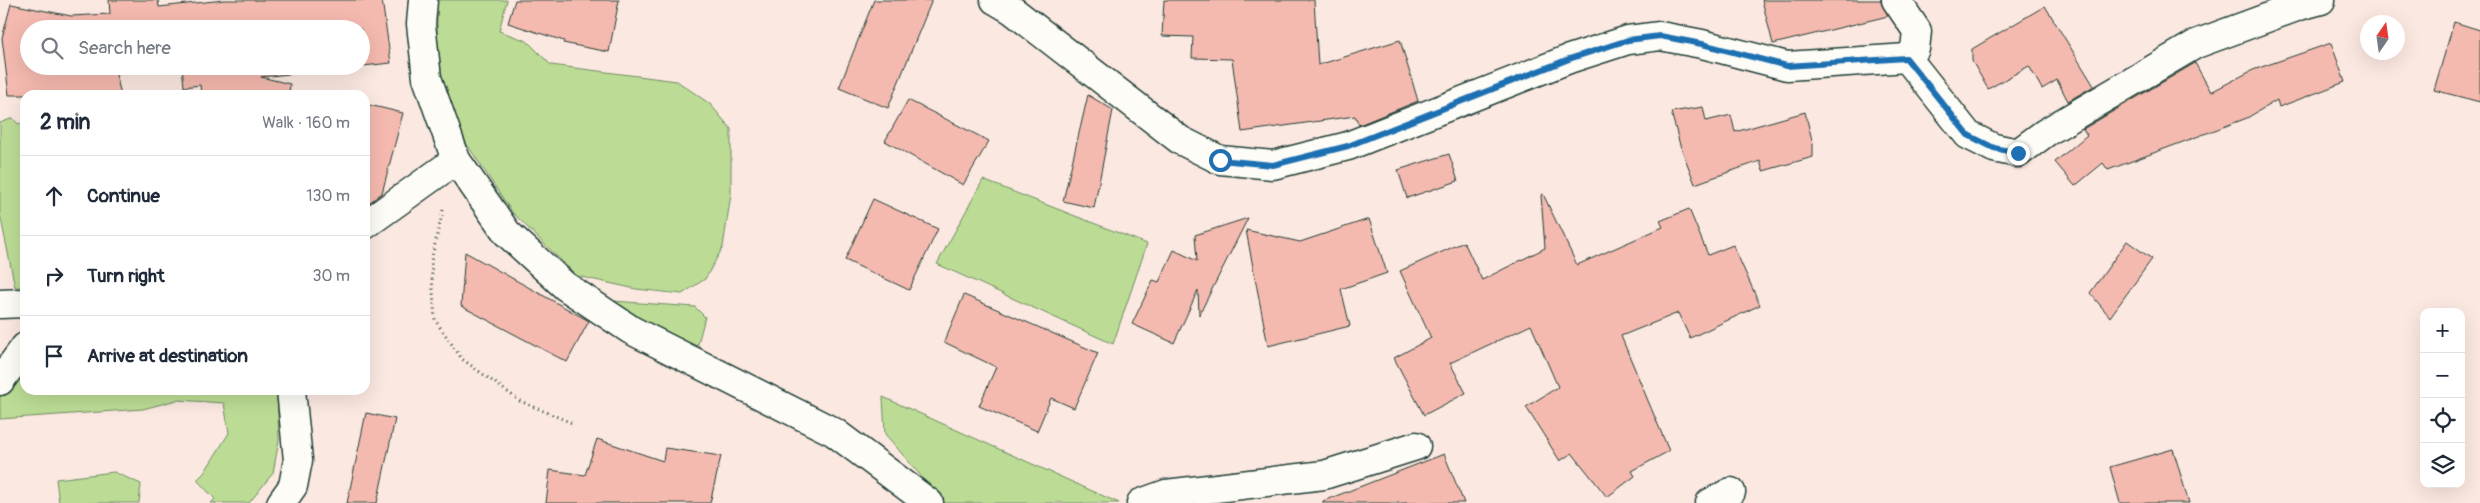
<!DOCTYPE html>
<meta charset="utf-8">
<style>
:root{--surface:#fff;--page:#f2f2f3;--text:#1f2937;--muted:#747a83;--line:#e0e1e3}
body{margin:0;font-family:Pangolin,sans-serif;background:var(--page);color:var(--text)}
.controls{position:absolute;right:15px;bottom:15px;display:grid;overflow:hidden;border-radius:10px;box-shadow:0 5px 20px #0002}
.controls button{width:45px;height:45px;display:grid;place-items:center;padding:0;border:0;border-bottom:1px solid var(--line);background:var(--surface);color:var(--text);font:25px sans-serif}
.compass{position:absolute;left:2360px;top:15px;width:45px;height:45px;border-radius:50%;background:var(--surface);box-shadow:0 5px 20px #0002;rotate:13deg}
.stop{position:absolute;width:15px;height:15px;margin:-11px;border:4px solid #1f6fb2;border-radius:50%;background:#fff}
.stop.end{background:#1f6fb2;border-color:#fff;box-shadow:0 1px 5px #0008}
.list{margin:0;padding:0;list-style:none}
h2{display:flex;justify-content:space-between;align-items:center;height:65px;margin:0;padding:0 20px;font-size:21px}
h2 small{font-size:16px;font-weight:400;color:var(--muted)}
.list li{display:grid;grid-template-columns:32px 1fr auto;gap:15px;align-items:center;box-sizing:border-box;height:80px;padding:0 20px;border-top:1px solid var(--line)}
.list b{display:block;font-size:19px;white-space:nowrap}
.list em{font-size:16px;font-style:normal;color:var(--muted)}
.icon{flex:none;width:28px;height:28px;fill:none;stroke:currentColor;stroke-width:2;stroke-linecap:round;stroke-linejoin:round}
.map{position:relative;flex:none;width:2480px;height:503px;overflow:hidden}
.search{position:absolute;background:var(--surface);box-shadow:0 5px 20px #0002;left:20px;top:20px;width:350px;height:55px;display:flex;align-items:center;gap:12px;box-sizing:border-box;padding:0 18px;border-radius:28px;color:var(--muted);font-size:19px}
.panel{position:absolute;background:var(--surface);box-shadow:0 5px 20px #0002;left:20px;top:90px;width:350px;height:305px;border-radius:15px}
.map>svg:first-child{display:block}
</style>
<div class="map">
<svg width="2480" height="503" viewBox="0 0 2480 503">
<rect width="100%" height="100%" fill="#fbe8e1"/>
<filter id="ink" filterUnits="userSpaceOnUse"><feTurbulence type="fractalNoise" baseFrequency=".02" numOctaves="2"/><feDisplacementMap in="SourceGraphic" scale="10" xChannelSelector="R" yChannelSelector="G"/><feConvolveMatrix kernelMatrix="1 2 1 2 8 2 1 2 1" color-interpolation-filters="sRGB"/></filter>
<g filter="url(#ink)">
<!-- green -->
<g fill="#bcdc95" stroke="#6e8c64">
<polygon points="437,0 507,0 499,31 527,41 551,65 677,81 710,104 731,129 731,194 723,247 705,279 682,294 636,289 577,276 512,212 466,143 437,70"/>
<polygon points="13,118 18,124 25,122 25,287 15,287 0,214 0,123"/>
<polygon points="983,180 1147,244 1113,344 937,264"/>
<polygon points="613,301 695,307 705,317 695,355 653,330"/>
<polygon points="25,362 25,390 277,390 279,440 273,473 249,503 211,503 215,499 197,480 204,473 229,433 224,403 177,400 143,409 0,419 0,393"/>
<polygon points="883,397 1119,503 944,503 885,434"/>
<polygon points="114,472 141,484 139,503 59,503 56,479"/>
</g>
<!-- building -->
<g fill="#f5baaf" stroke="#1f3d34">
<polygon points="109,0 158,0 159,7 224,0 382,0 391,63 261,77 290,84 289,95 201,95 200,85 184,87 182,66 361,66 361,29 29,29 29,66 114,66 121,95 9,95 2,38 11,4 71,16 110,14"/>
<polygon points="515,0 619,0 609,52 563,43 564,41 508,23"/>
<polygon points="874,0 932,0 888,108 839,88"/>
<polygon points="1164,0 1314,0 1318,65 1400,40 1418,101 1359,125 1355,116 1242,132 1232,59 1192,58 1193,37 1162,36"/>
<polygon points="1762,0 1881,0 1888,16 1773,44"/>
<polygon points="2045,6 2094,86 2068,101 2057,80 2042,89 2029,66 1988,89 1972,61 1972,49"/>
<polygon points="2454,22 2480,30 2480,102 2434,90"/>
<polygon points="2331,43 2345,82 2279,107 2277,100 2247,118 2108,170 2103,163 2075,186 2055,162 2087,135 2083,129 2195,63 2211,92 2253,70"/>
<polygon points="1088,95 1113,110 1094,208 1063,201"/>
<polygon points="908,100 989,141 963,185 885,141"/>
<polygon points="365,104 403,113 382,193 365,206"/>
<polygon points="1703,107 1706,121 1731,115 1735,132 1805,112 1813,144 1813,157 1763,171 1760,161 1695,184 1680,145 1671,112"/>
<polygon points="1449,154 1458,181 1407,198 1398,170"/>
<polygon points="1543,194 1577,265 1663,227 1660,221 1689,209 1708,255 1733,245 1760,305 1690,338 1678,313 1621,336 1669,451 1632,471 1635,476 1607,497 1572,453 1560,461 1526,407 1558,387 1531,325 1450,363 1466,393 1424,415 1394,358 1431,338 1400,271 1464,242 1482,280 1545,248 1541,195"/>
<polygon points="873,199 938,229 909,290 845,260"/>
<polygon points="1248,218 1199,315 1198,290 1174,343 1132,324 1153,280 1159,282 1174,250 1197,261 1195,235"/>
<polygon points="1369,219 1387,273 1341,289 1350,326 1268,346 1246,230 1300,242"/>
<polygon points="2127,241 2152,259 2110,317 2090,293"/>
<polygon points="465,252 589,321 567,362 461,306"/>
<polygon points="964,295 1098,353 1074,408 1051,398 1037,431 979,406 996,367 944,342"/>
<polygon points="366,413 395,419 377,503 347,503"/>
<polygon points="597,439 663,461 665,448 721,456 710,503 546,503 550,470 585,475"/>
<polygon points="2173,449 2189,503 2120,503 2110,467"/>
<polygon points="1444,454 1464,503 1323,503 1323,501"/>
</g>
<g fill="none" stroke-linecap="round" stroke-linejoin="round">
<defs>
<g id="minor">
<polyline points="423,0 421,24 427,78 456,160 507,233 565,286 631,330 834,432 929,503"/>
<polyline points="995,0 1012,10 1180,140 1220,160 1273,165 1348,146 1569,59 1628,40 1660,36 1702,44 1787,66 1907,58 1915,49 1917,31 1896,0"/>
<polyline points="1907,58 1968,135 1994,148 2018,153 2045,133 2196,44 2299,6 2321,0"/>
<polyline points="365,225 456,160"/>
<polyline points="0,304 25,303"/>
<polyline points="0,381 25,347"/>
<polyline points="281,503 293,486 298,460 291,390"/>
<polyline points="1141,503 1166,494 1324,475 1416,446"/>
<polyline points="1710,503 1731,492"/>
</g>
</defs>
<!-- minor casing -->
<use href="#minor" stroke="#1f3d34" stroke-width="31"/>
<!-- path -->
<polyline stroke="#1f3d34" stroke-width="3" stroke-dasharray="1 4" stroke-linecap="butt" points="443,210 431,261 435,320 462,359 520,401 572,423"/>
<!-- minor -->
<use href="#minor" stroke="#fdfcf7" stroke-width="28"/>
</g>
</g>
<g fill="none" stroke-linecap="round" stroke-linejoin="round" filter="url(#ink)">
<!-- route -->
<polyline stroke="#1f6fb2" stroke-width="6" points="1220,160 1273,165 1348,146 1569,59 1628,40 1660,36 1702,44 1787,66 1906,58 1968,135 1994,148 2018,153"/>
</g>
</svg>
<div class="controls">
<button>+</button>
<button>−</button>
<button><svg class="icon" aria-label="locate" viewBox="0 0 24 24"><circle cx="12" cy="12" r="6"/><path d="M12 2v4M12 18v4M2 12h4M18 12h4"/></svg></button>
<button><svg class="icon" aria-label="layers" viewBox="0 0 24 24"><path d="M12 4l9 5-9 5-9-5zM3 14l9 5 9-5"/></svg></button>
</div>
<svg class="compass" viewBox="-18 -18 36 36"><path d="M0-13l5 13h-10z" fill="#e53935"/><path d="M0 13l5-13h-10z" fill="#747a83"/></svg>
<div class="stop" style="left:1220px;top:160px"></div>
<div class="stop end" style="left:2018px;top:153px"></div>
<div class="search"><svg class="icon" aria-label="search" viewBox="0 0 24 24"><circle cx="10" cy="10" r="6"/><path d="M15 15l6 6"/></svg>Search here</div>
<section class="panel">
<h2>2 min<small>Walk · 160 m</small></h2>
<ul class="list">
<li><svg class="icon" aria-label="ahead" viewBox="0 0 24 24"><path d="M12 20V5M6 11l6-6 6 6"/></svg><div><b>Continue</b></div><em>130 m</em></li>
<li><svg class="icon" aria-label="right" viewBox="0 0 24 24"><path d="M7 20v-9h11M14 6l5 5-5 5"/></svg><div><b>Turn right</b></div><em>30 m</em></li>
<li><svg class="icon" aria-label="arrive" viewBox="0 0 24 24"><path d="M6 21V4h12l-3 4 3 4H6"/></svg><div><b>Arrive at destination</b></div></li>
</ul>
</section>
</div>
